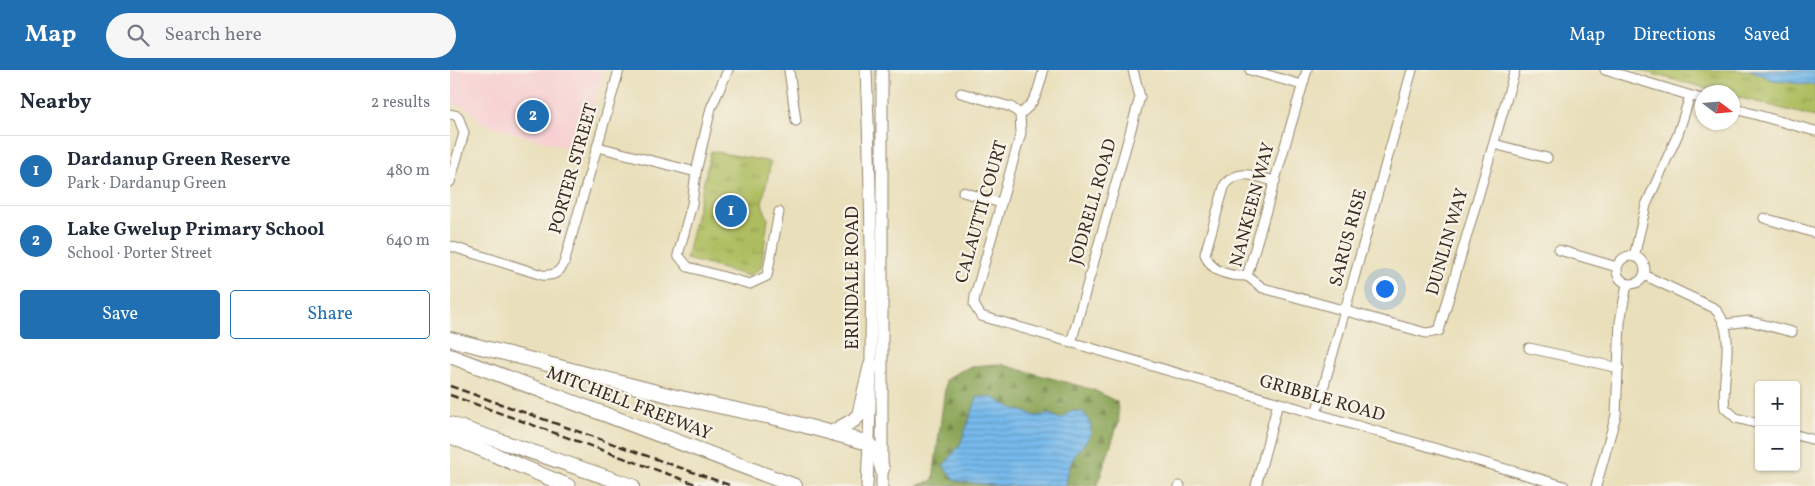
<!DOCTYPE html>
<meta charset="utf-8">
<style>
:root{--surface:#fff;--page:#f6f6f7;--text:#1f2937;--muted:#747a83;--line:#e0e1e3;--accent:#1f6fb2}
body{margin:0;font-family:Vollkorn,serif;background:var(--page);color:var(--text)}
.controls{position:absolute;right:15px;bottom:15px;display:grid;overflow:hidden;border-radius:5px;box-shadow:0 1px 4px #0004}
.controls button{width:45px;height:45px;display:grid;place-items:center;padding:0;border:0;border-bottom:1px solid var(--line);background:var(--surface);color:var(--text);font:25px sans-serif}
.compass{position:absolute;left:1245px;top:15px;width:45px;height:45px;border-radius:50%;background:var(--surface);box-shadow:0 1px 4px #0004;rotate:106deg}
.you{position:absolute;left:934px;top:218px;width:18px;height:18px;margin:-12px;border:4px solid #fff;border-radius:50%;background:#1a73e8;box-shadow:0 0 0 8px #1a73e833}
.badge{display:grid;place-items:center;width:32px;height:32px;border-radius:50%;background:var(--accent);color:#fff;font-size:16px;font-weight:700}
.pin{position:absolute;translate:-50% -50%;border:2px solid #fff;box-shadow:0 1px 5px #0006}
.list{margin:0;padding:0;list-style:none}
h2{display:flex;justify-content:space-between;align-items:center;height:65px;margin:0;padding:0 20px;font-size:21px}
h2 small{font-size:16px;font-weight:400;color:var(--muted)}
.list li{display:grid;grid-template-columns:32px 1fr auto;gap:15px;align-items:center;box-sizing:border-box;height:70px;padding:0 20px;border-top:1px solid var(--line)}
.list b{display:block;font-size:19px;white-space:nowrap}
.list p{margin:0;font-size:16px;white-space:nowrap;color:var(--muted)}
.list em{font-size:16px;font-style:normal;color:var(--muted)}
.actions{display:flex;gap:10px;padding:15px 20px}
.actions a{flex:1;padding:11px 0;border:1px solid var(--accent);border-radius:5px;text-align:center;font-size:18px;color:var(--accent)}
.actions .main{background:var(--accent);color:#fff}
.icon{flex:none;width:28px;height:28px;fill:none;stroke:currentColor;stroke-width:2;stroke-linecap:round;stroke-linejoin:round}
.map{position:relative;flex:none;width:1365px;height:416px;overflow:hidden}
header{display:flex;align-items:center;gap:30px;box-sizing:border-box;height:70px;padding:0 25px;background:var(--accent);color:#fff}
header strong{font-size:24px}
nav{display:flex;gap:28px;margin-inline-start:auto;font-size:18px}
.search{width:350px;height:45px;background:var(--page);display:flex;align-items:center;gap:12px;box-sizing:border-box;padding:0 18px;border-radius:28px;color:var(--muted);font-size:19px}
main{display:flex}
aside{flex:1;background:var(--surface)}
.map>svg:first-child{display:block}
</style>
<header>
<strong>Map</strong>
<div class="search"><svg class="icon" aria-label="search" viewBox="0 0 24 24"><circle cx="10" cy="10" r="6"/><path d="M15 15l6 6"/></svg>Search here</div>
<nav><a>Map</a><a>Directions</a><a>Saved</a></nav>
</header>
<main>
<aside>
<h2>Nearby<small>2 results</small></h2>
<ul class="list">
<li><span class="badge">1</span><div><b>Dardanup Green Reserve</b><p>Park · Dardanup Green</p></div><em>480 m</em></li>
<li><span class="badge">2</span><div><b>Lake Gwelup Primary School</b><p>School · Porter Street</p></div><em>640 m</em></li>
</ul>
<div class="actions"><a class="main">Save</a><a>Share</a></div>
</aside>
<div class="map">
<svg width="1365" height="416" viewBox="0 0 1365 416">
<defs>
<pattern id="forest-firs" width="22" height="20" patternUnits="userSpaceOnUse" patternTransform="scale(1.25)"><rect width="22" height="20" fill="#8aa456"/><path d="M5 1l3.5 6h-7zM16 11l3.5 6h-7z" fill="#728647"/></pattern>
<pattern id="park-tufts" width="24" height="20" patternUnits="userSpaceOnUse" patternTransform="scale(1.25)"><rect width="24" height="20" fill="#aebd5f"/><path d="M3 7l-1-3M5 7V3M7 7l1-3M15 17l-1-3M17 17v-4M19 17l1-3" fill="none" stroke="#8f9a4e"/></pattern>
<pattern id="water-rules" width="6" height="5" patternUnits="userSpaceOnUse" patternTransform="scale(1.25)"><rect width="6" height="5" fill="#76b9eb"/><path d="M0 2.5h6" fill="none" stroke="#6297be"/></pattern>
</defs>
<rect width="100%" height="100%" fill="#f7f3e8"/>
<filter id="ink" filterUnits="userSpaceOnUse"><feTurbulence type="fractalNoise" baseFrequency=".02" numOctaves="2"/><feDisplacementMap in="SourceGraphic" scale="10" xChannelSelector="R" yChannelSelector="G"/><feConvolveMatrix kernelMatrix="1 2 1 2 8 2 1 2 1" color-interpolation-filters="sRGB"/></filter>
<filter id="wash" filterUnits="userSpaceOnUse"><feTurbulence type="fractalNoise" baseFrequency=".0096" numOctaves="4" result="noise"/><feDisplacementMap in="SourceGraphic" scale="20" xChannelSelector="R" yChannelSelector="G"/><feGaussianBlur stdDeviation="1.12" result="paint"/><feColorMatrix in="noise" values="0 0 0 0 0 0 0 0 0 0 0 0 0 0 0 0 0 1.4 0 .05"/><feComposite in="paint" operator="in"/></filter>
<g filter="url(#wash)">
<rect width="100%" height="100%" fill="#e9dfba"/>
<!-- built -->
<polygon fill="#f7cfd2" points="0,0 153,0 131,82 31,53 21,40 0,33"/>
<!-- forest -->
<path fill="url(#forest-firs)" stroke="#62673a" d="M550,294L644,320L667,332L669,351L647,416H466L483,410L496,310C514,296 528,295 550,294Z"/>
<!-- park -->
<g fill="url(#park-tufts)" stroke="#74743e">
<polygon points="1188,0 1365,0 1365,47 1283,26 1282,22 1270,22"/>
<polygon points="261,81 321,92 312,134 318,149 311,198 299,206 236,189"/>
</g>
<!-- water -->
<g fill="url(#water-rules)" stroke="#587284">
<polygon points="1300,0 1365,0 1365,15 1325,11"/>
<path d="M527,327H542L558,336L586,346L599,344L611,349L620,341L633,342C653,367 630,371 621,393C618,399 617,409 616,416H551L506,411L493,396L510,375Z"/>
</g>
</g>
<g filter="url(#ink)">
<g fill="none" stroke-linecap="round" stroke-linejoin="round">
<defs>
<g id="minor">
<polyline points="339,0 346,51"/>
<polyline points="800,0 852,15"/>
<polyline points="857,0 797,206 813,218 976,263 989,261 1065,0"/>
<polyline points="1155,0 1252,29"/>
<polyline points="511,23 561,37 570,44 571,63 525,226 524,235 531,246 1114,416"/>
<polyline points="1282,38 1365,61"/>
<polyline points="0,44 8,46 14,63 0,112"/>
<path d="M570,44C586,33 588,21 593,2"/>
<polyline points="1044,74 1097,88"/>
<polyline points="148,77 246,102 261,38 278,0"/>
<polyline points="246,102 242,134 228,185 238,197 300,214 317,206 329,142"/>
<polyline points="513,122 551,133"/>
<polyline points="1314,148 1365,163"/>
<path d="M0,176L92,205C104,206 109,203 114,193L169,0"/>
<polyline points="1109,180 1167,197"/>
<circle cx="1181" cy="200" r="14"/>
<polyline points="1184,187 1196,135 1228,64 1240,26"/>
<path d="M1194,205L1264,238C1289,262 1270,306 1275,338L1286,348L1309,354"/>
<path d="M797,206C779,206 761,203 755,184L775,114C790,98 807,107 825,111"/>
<polyline points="1276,254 1299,251 1342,262"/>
<polyline points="621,273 690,27 683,0"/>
<polyline points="1079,278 1169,298"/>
<polyline points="866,344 962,0"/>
<polyline points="1346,365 1365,370"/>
<polyline points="729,416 730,416"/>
<polyline points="806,416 828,333"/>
<polyline points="1146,416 1166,345 1170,252 1177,214"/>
</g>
<g id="major">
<path d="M416,0C422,138 424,278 417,416"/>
<polyline points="432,416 432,0"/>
</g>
<g id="highway">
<polyline points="0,269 226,327 330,349 415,372 428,382 432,399"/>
<polyline points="0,286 345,416"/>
<polyline points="0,354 182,416"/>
<polyline points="381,363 404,350 409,345 421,295"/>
<polyline points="0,366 118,416"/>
</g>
</defs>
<!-- minor casing -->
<use href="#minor" stroke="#92846c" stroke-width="11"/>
<!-- major casing -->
<use href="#major" stroke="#92846c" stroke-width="13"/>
<!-- highway casing -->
<use href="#highway" stroke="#92846c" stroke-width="16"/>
<!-- minor -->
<use href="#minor" stroke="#fff" stroke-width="9"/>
<!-- major -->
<use href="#major" stroke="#fff" stroke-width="11"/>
<!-- highway -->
<use href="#highway" stroke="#fff" stroke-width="14"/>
<!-- rail -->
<g stroke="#3b2a1e" stroke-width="2.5" stroke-dasharray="8 4" stroke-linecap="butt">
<polyline points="0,316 282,416"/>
<polyline points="0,325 251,416"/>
</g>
</g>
</g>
<g text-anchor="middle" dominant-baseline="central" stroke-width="4.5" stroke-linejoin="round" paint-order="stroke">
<!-- street labels -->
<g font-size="18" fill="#3b2a1e" stroke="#f7f3e8">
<text transform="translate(124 99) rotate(-74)">PORTER STREET</text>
<text transform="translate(644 132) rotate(-74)">JODRELL ROAD</text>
<text transform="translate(803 135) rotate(-75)">NANKEEN WAY</text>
<text transform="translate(532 142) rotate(-74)">CALAUTTI COURT</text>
<text transform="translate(899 168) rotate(-75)">SARUS RISE</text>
<text transform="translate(998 172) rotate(-74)">DUNLIN WAY</text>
<text transform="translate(403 208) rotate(-90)">ERINDALE ROAD</text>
<text transform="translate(872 329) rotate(16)">GRIBBLE ROAD</text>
<text transform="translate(179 334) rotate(21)">MITCHELL FREEWAY</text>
</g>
</g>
</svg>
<div class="controls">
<button>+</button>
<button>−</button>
</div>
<svg class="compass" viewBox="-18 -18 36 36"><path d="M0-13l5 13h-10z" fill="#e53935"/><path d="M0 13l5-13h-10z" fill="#747a83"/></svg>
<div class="you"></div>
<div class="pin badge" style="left:281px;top:141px">1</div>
<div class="pin badge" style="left:83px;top:46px">2</div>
</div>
</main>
